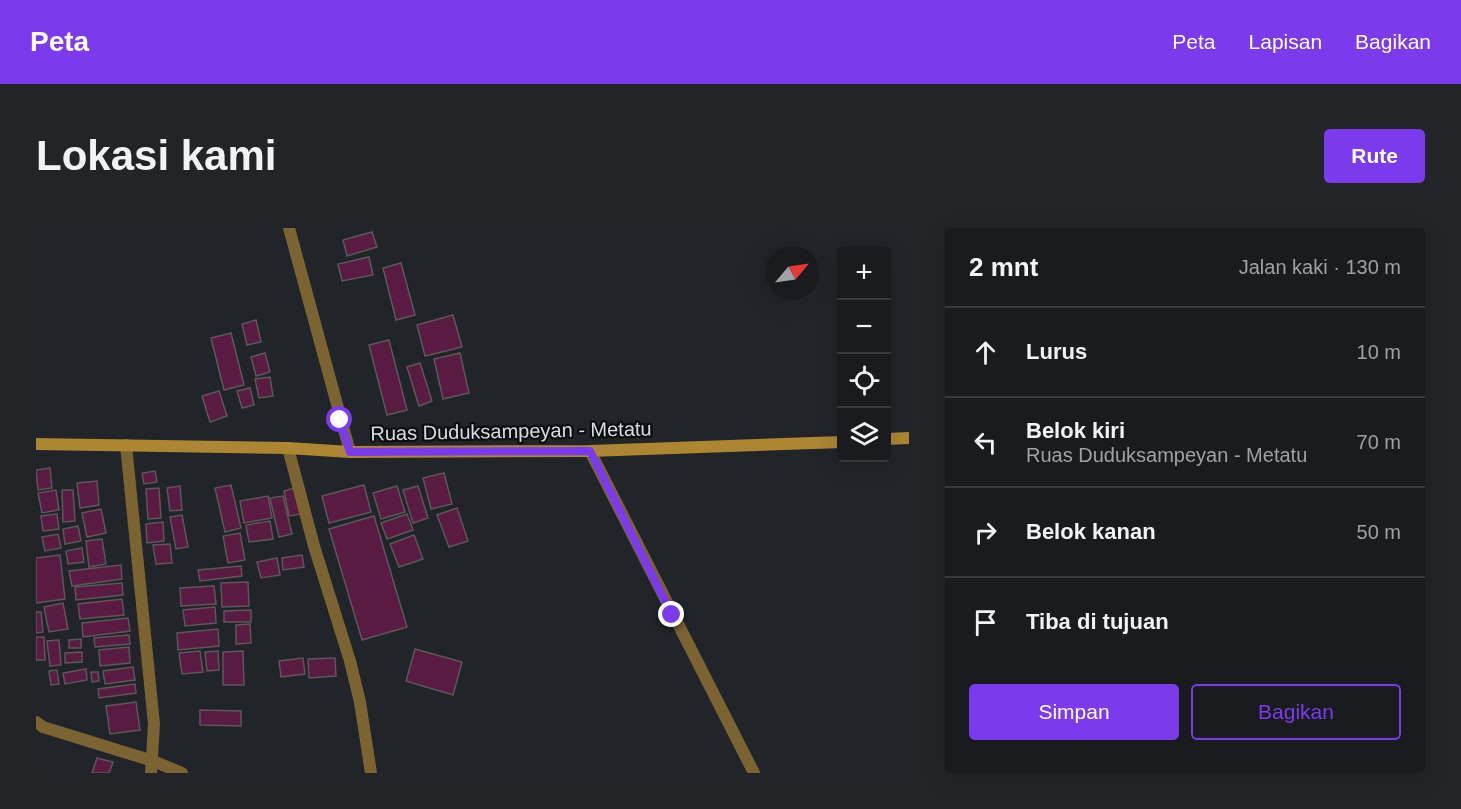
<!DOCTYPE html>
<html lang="id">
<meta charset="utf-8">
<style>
:root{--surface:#191b1f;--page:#222428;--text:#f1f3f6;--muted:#9fa1a4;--line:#37393d;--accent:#7c3aed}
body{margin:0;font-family:Helvetica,sans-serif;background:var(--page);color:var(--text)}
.controls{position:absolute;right:18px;top:18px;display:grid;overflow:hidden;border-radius:6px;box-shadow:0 6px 24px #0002}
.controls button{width:54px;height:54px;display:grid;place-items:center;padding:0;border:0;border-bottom:2px solid var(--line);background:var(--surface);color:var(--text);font:30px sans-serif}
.compass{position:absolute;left:729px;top:18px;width:54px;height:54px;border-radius:50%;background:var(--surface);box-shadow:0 6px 24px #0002;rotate:61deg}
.stop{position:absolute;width:18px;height:18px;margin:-14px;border:4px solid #7c3aed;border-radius:50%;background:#fff}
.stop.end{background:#7c3aed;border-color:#fff;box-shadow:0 2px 6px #0008}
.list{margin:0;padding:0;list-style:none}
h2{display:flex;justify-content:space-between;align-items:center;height:78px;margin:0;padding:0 24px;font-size:26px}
h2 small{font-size:20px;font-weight:400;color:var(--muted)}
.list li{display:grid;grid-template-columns:39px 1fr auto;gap:18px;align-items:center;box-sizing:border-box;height:90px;padding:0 24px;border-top:2px solid var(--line)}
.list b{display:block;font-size:22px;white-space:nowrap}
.list p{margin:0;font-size:20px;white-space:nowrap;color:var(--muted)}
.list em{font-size:20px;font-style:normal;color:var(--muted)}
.actions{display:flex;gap:12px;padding:18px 24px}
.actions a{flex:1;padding:14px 0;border:2px solid var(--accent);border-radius:6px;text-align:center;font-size:21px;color:var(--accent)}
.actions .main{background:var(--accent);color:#fff}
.icon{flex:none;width:33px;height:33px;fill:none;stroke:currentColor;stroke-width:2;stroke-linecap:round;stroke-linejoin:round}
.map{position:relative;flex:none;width:873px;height:545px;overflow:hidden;border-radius:6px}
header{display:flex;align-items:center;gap:36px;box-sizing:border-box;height:84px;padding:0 30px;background:var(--accent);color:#fff}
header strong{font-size:28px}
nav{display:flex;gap:33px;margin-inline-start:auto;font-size:21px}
.intro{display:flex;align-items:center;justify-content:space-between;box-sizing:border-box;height:144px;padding:0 36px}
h1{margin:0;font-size:42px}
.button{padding:15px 27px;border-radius:6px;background:var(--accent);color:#fff;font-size:21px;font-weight:700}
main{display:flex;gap:36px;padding:0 36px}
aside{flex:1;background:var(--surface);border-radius:6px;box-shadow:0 6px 24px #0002}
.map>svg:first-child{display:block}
</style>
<header>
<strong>Peta</strong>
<nav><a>Peta</a><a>Lapisan</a><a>Bagikan</a></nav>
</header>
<div class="intro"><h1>Lokasi kami</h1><a class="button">Rute</a></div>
<main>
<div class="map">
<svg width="873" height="545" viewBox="0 0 873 545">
<rect width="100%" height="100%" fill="#212429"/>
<!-- building -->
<g fill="#591b42" stroke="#5d565a" stroke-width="1.5">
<polygon points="336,4 341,19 311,28 307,12"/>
<polygon points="333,29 337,47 306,53 302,36"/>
<polygon points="365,35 379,87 360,92 347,40"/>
<polygon points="417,87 426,119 389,128 381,97"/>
<polygon points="220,92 225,114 211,117 206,96"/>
<polygon points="195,105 208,157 188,162 175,110"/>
<polygon points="353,112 371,182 351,187 333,117"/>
<polygon points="229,125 234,144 220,148 215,129"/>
<polygon points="424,125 433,165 407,171 398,131"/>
<polygon points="384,135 396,173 383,178 371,139"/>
<polygon points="234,149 237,168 223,170 219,151"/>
<polygon points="214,160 218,177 206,180 201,163"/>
<polygon points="183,163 191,188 174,194 166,168"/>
<polygon points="14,240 16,260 2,262 0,242"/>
<polygon points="119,243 121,254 108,256 106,245"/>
<polygon points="408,245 416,276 395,281 387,250"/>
<polygon points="61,253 63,277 44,280 41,255"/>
<polygon points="195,257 205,300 189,304 179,260"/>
<polygon points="328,257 335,284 293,295 286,268"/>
<polygon points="144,258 146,282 134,283 131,260"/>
<polygon points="361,258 369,284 345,291 337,265"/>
<polygon points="382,258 392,290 377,295 367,262"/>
<polygon points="123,260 125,290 112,291 110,261"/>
<polygon points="259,260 265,286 253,288 248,263"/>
<polygon points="20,262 23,282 6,285 2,265"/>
<polygon points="26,262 37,262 39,293 27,294"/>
<polygon points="232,268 236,290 208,295 204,273"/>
<polygon points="247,268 256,306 243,309 234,270"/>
<polygon points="421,280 432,313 413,319 401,287"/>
<polygon points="65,281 70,305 51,309 46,285"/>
<polygon points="21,286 23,301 7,303 5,288"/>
<polygon points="371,286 377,302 351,311 345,295"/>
<polygon points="146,287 152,319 140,321 134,289"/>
<polygon points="338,288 371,399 326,412 293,301"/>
<polygon points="234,293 237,311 213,314 210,297"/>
<polygon points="127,294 128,313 111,315 110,296"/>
<polygon points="42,298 45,313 29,316 27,301"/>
<polygon points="204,305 209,332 192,335 187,308"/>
<polygon points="22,306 25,320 9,323 6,309"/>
<polygon points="378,307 387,331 363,339 354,316"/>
<polygon points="66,311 70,336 53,339 50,313"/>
<polygon points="134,316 136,335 120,336 117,317"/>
<polygon points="46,320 48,334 32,336 30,323"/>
<polygon points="24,327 29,371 0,375 0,330"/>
<polygon points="266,327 268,339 247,342 246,330"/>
<polygon points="241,330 244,347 225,350 221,334"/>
<polygon points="85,337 86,351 36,358 33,343"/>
<polygon points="205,338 206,348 164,353 162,342"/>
<polygon points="212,354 213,378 186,379 185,355"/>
<polygon points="86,355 87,367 40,372 39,359"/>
<polygon points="178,358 180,376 145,378 144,360"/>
<polygon points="86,371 88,387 44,391 42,376"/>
<polygon points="27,375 32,401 13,404 8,379"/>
<polygon points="179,379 180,395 149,398 147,382"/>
<polygon points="215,382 215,394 188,394 188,383"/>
<polygon points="0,384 5,384 7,404 0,405"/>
<polygon points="92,390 94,403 47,409 46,395"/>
<polygon points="214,396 215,415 200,416 200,397"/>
<polygon points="182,401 183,418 142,422 141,405"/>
<polygon points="93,407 94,416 59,419 58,410"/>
<polygon points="0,409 8,409 9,432 0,432"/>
<polygon points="45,411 45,420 33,420 33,412"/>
<polygon points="23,412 25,437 14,438 11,413"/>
<polygon points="93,419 94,435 64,438 63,422"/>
<polygon points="379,421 426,434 417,467 370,453"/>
<polygon points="164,423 167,444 146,446 143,425"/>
<polygon points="182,423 183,442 171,443 169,424"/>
<polygon points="207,423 208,457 187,457 187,424"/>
<polygon points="46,424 46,434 29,435 29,425"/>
<polygon points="267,430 269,446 245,449 243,433"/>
<polygon points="299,430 300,448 273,450 272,431"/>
<polygon points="97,439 99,452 69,456 67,443"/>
<polygon points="50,441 51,452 29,456 27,445"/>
<polygon points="21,442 23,456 15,457 13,443"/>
<polygon points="55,444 62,444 63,453 56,454"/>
<polygon points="99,456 100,465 63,470 62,461"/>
<polygon points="100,474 104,502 74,506 70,478"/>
<polygon points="164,482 205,483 205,498 164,497"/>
<polygon points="61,530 77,534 73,545 56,545"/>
</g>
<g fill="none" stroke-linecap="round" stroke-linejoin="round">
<!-- minor -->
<g stroke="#7b6332" stroke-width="12">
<polyline points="253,0 314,224"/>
<polyline points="90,217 118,496 115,545"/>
<polyline points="252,220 278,318 314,433 324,474 335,545"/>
<polyline points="554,223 718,545"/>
<polyline points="0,494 7,499 117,533 146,545"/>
</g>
<!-- secondary -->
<g stroke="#ac8632" stroke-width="12">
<polyline points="850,211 873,210"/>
<polyline points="0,216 252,220 314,224 554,223 806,214"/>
</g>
</g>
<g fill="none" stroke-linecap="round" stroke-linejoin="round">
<!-- route -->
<polyline stroke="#7c3aed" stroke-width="8" points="304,192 314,224 554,223 636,387"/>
</g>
<g text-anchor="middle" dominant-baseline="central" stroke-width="4.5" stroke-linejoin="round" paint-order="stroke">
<!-- street labels -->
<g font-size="20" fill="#d9dcdf" stroke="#0c0d0f">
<text transform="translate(475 203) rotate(-1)">Ruas Duduksampeyan - Metatu</text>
</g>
</g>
</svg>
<div class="controls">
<button>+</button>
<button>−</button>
<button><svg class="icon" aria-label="locate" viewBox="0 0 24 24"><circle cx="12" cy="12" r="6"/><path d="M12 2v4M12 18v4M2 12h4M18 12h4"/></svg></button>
<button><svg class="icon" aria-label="layers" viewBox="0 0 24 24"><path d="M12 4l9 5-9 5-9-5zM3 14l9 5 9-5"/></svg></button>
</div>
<svg class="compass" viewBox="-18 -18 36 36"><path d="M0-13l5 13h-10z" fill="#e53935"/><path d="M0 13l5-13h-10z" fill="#9fa1a4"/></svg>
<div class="stop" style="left:304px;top:192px"></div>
<div class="stop end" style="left:636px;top:387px"></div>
</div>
<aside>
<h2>2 mnt<small>Jalan kaki · 130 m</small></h2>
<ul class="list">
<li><svg class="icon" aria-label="ahead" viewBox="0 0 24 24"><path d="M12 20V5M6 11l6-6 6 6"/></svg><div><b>Lurus</b></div><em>10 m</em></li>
<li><svg class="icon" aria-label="left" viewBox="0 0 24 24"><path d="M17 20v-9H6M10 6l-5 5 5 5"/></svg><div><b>Belok kiri</b><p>Ruas Duduksampeyan - Metatu</p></div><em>70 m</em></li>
<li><svg class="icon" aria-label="right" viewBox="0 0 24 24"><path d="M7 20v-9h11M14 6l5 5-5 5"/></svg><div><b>Belok kanan</b></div><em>50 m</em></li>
<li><svg class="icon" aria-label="arrive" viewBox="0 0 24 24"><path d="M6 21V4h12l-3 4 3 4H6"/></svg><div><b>Tiba di tujuan</b></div></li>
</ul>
<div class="actions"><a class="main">Simpan</a><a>Bagikan</a></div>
</aside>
</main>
